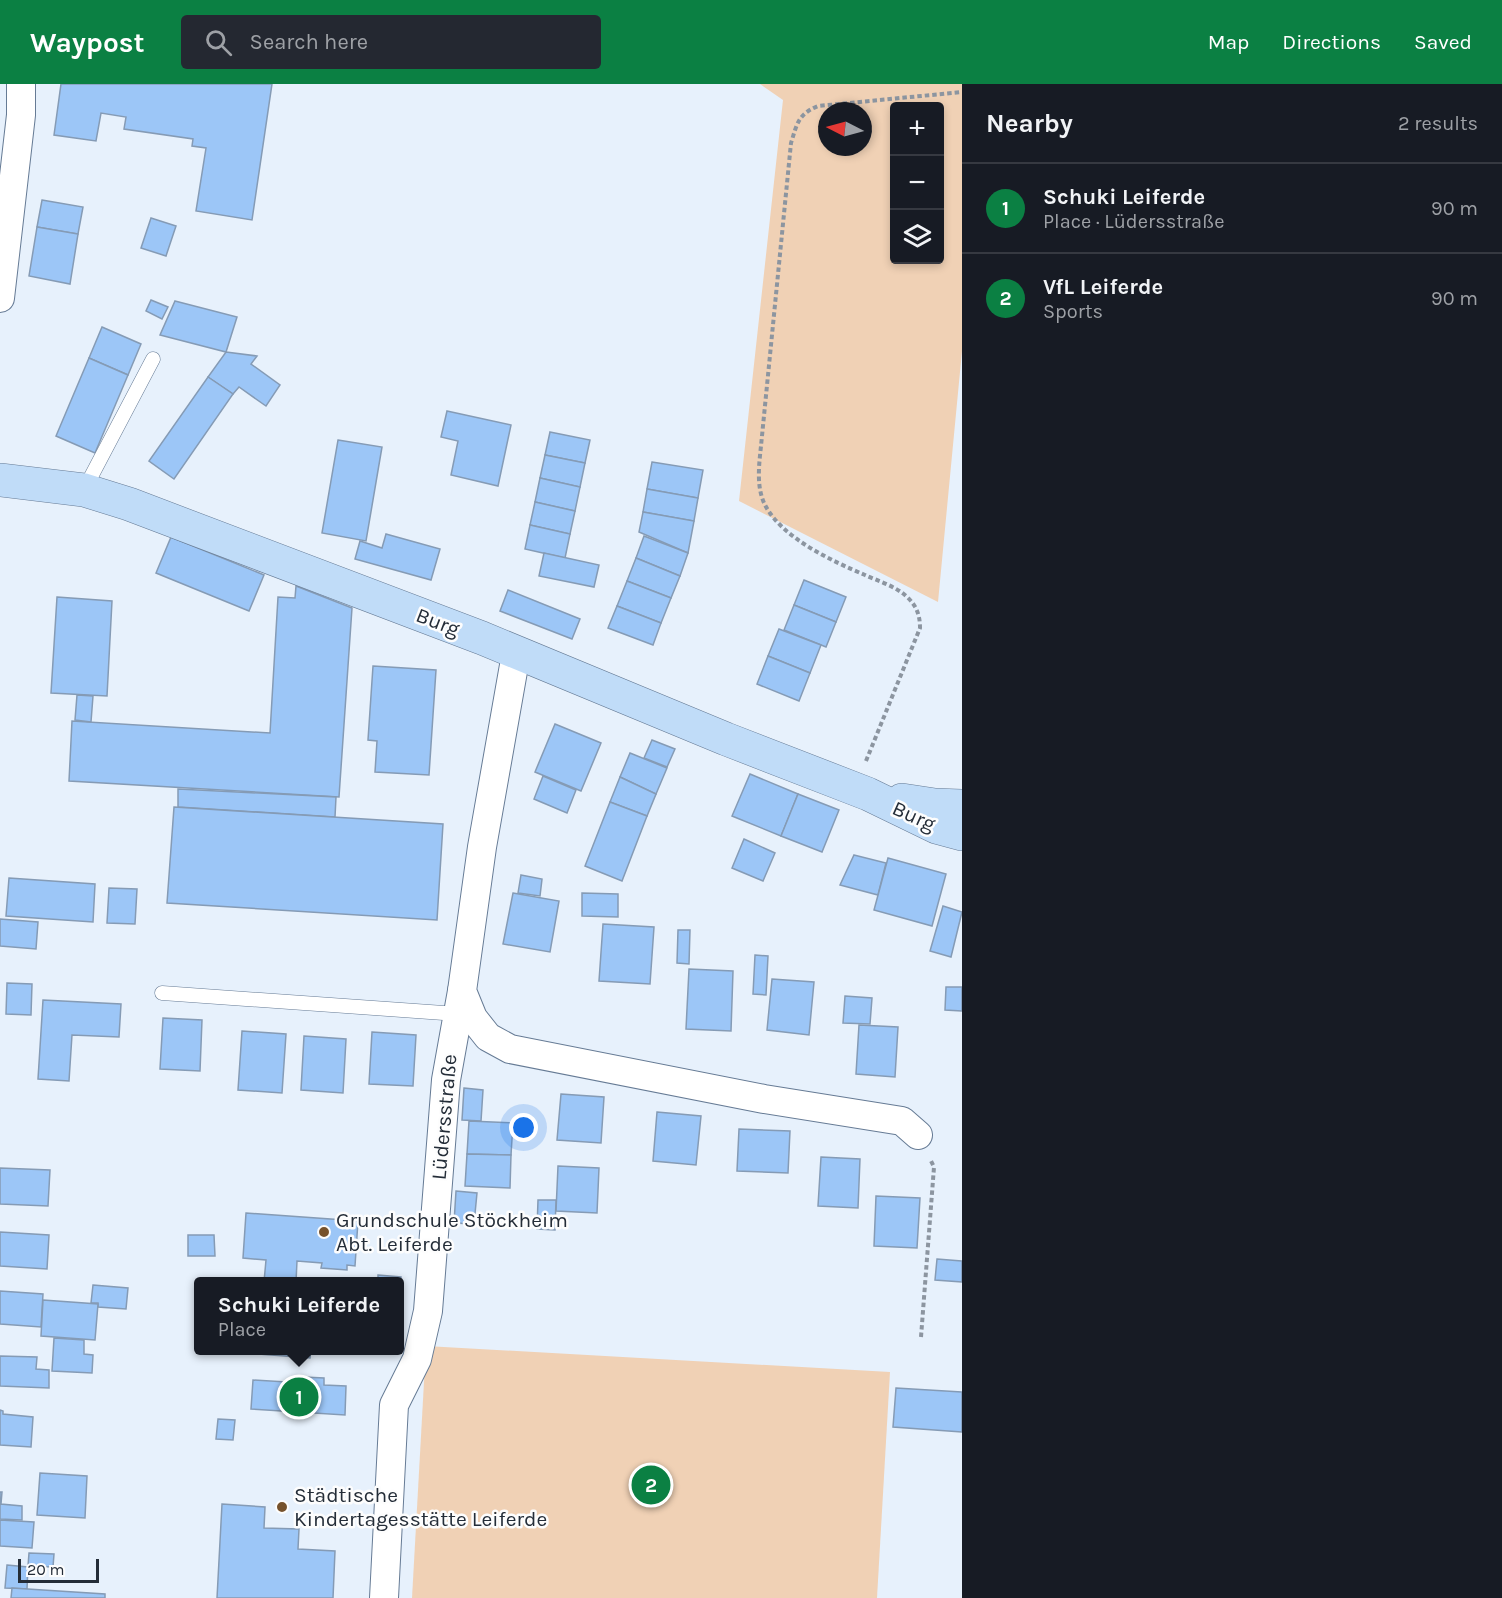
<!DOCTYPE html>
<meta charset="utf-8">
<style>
:root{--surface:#171b24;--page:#242831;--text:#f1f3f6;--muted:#9ea1a6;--line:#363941;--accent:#0b8043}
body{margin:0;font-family:Karla,sans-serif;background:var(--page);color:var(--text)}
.controls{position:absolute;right:18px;top:18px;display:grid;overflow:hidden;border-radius:6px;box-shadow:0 3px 9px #0003}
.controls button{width:54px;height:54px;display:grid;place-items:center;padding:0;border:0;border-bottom:2px solid var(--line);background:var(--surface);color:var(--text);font:30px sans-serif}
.compass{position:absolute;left:818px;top:18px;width:54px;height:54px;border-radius:50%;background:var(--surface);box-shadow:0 3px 9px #0003;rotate:276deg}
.scale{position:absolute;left:18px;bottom:15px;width:81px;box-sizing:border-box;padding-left:6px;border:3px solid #242d38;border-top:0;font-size:16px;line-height:21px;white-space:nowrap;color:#242d38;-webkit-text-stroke:4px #fdfdfd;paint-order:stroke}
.you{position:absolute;left:524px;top:1044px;width:21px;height:21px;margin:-15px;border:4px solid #fff;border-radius:50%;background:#1a73e8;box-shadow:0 0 0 9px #1a73e833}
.badge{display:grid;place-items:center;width:39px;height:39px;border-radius:50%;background:var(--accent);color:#fff;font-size:20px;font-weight:700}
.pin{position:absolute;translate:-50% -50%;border:3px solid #fff;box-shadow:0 2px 6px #0006}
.popup{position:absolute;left:194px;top:1193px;width:210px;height:78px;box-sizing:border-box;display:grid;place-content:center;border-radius:6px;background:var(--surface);filter:drop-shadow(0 2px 4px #0005);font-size:20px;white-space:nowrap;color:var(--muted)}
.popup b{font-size:22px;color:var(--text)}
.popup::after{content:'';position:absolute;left:50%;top:100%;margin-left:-12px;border:12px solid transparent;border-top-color:var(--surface)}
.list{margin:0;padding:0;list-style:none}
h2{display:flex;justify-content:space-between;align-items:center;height:78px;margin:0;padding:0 24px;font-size:26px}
h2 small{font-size:20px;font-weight:400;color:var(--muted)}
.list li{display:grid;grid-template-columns:39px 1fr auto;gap:18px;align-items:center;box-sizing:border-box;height:90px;padding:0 24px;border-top:2px solid var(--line)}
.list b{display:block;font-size:22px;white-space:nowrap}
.list p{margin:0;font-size:20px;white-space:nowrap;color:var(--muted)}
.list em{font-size:20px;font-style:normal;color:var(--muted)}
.icon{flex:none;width:33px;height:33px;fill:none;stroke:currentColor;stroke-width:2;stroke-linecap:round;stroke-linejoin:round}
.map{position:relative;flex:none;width:962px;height:1514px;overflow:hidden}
header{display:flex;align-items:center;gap:36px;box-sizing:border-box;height:84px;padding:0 30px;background:var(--accent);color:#fff}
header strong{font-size:28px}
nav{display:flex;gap:33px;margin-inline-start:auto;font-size:21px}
.search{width:420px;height:54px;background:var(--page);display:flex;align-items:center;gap:15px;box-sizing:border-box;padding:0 21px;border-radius:6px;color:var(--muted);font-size:22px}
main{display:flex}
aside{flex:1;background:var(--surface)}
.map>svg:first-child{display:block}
</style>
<header>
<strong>Waypost</strong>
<div class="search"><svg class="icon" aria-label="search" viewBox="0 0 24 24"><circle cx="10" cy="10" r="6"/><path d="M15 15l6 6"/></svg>Search here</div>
<nav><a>Map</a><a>Directions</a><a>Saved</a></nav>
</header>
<main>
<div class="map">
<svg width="962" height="1514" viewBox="0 0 962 1514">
<rect width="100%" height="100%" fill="#e7f1fc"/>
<!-- green -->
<g fill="#f0d1b5" fill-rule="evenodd">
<path d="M760,0H962V267L938,518L739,417L783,16ZM940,22V176H894V22ZM827,27H863V63H827Z"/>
<polygon points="426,1262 890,1288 877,1514 412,1514"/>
</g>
<!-- building -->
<g fill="#9cc6f7" stroke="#859bb5" stroke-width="1.5">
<polygon points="61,0 272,0 252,136 196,127 206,64 192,62 193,55 124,45 126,33 101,29 96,57 54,51"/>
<polygon points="42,116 83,123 78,150 37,143"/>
<polygon points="151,134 176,142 166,172 141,164"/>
<polygon points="37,143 78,150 70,200 29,192"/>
<polygon points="151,216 168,223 162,235 146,227"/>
<polygon points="175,217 237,233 226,268 160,251"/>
<polygon points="102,243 141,260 128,291 89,274"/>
<polygon points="226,268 257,272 251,280 280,301 266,322 239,303 233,310 208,293"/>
<polygon points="89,274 128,291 95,369 56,352"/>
<polygon points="208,293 233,310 174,395 149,377"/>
<polygon points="447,327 511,341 498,402 451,391 458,357 441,353"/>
<polygon points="550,348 590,356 585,379 545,371"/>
<polygon points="338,356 382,363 366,457 322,449"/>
<polygon points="545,371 585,379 580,403 540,394"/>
<polygon points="652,378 703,386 698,414 647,405"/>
<polygon points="540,394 580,403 575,427 535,418"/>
<polygon points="647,405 698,414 694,437 643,428"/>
<polygon points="535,418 575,427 570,450 530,441"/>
<polygon points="643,428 694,437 688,469 639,448"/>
<polygon points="530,441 570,450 565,474 525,465"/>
<polygon points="386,450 440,465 431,496 355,475 360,457 382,464"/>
<polygon points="644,452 688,469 680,492 636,474"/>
<polygon points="171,453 264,491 249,527 156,489"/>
<polygon points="544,469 599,481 594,503 539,492"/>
<polygon points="636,474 680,492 671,514 627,497"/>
<polygon points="804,496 846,513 836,538 794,521"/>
<polygon points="627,497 671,514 661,539 617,522"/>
<polygon points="296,502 352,524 339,713 69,697 72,637 270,649 278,513 295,514"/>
<polygon points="508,506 580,535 572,555 500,527"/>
<polygon points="57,513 112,517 107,612 51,609"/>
<polygon points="794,521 836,538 826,563 784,546"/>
<polygon points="617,522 661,539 653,561 608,544"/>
<polygon points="779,545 821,561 810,589 768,572"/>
<polygon points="768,572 810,589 799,617 757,600"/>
<polygon points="373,582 436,586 429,691 375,688 377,657 368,656"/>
<polygon points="77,611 93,612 91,638 75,636"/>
<polygon points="555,640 601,659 581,707 535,688"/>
<polygon points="652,656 675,665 667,683 644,674"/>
<polygon points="630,669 667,684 656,710 620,693"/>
<polygon points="750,690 798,710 781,752 732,732"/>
<polygon points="543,692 576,706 567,729 534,715"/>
<polygon points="620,693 656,710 647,732 610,718"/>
<polygon points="178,705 336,713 335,733 178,723"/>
<polygon points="798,710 839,726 822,768 781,752"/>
<polygon points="610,718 647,732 622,797 585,782"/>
<polygon points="174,723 443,740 437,836 167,819"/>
<polygon points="744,755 775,769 763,797 732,784"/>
<polygon points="854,771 886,779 878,811 840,801"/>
<polygon points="888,774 946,790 932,842 874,826"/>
<polygon points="521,791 542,795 540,812 518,809"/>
<polygon points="9,794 95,800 93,838 6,832"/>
<polygon points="109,804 137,805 135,840 107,839"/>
<polygon points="513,809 559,817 550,868 503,860"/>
<polygon points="582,809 618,810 618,833 582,832"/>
<polygon points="943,822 962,828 951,873 930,867"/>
<polygon points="0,835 38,838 36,865 0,862"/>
<polygon points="603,840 654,843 650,900 599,897"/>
<polygon points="678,846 690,846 689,880 677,879"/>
<polygon points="755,871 768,872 766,911 753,910"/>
<polygon points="689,885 733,887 731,947 686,945"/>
<polygon points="772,895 814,898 809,951 767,946"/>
<polygon points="7,899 32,900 31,931 6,930"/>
<polygon points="946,903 962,903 962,927 945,926"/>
<polygon points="845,912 872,914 870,940 843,939"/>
<polygon points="43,916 121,920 119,953 72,951 69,997 38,995"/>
<polygon points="163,934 202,936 200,987 160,985"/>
<polygon points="859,941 898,943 895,993 856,990"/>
<polygon points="242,947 286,950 282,1009 238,1006"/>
<polygon points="372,948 416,951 413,1002 369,1000"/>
<polygon points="304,952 346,955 343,1009 301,1006"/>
<polygon points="464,1004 483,1006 481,1037 462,1036"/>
<polygon points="561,1010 604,1013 601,1059 557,1056"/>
<polygon points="657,1028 701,1032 696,1081 653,1077"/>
<polygon points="469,1037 513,1039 511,1071 467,1070"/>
<polygon points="739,1045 790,1047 788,1089 737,1087"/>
<polygon points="467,1070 511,1071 510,1104 465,1102"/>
<polygon points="821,1073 860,1075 858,1124 818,1122"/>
<polygon points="558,1082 599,1084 597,1129 556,1127"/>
<polygon points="0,1084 50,1086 48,1122 0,1120"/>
<polygon points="456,1107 477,1109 474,1140 454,1139"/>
<polygon points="876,1112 920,1114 917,1164 874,1162"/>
<polygon points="538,1116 556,1116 555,1146 537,1145"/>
<polygon points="246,1129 358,1137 355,1182 347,1181 347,1186 321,1184 322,1179 297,1177 296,1198 264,1198 266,1176 243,1174"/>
<polygon points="0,1148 49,1151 47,1185 0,1182"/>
<polygon points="188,1151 214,1151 215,1172 188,1172"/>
<polygon points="937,1175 962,1177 962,1198 935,1196"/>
<polygon points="378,1191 401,1193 400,1222 400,1198 378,1198"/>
<polygon points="93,1201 128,1204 126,1225 98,1223 98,1219 91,1219"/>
<polygon points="0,1207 43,1210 41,1243 0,1240"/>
<polygon points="43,1216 98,1220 95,1256 41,1252"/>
<polygon points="54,1254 84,1256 84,1270 93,1271 92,1289 52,1287"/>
<polygon points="259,1266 311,1266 310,1274 259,1270"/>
<polygon points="0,1272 37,1273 36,1285 49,1286 49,1304 0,1302"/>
<polygon points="303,1293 324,1294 324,1301 346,1302 345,1331 251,1325 253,1296 303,1299"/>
<polygon points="896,1304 962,1308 962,1348 893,1343"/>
<polygon points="0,1326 3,1327 3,1330 33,1333 31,1363 0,1361"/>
<polygon points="218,1335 235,1336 233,1356 216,1355"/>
<polygon points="40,1389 87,1392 85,1434 37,1431"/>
<polygon points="0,1408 2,1408 1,1420 22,1422 22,1436 0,1435"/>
<polygon points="222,1420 265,1423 264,1444 299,1445 298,1465 335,1467 333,1514 217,1514"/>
<polygon points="0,1436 34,1438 32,1464 0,1462"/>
<polygon points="29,1469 54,1470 53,1483 28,1482"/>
<polygon points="7,1481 28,1483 27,1505 5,1504"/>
<polygon points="12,1504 105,1510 105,1514 11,1514"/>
</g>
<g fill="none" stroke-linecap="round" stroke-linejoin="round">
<defs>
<g id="lane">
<polyline points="84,406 153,275"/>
<polyline points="162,909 458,930"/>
</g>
<g id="street">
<polyline points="0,214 21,31 21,0"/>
<polyline points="516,570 482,763 462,907 473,934 488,953 510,965 764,1015 902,1037 918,1051"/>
<polyline points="384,1514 394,1321 417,1275 428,1227 446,996 462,907"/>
</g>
<g id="secondary">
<polyline points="0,396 84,406 129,420 482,554 726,655 868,710 936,743 962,750"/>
<polyline points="902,716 935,721 962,722"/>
</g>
</defs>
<!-- lane casing -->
<use href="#lane" stroke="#667b95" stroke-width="15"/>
<!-- street casing -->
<use href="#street" stroke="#667b95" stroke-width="30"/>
<!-- secondary casing -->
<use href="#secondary" stroke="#667b95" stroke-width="34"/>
<!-- path -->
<g stroke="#8c95a0" stroke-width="4" stroke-dasharray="4.5 3" stroke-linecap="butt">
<path d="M866,677L920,544C920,530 916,521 906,512C895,502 878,497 865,491C832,477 782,454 765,421C756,403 759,381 761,362L791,59C797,40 798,30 818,22L962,8"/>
<polyline points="921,1253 934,1083 930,1075"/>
</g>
<!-- lane -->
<use href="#lane" stroke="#fff" stroke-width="14"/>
<!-- street -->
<use href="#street" stroke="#fff" stroke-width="28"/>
<!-- secondary -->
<use href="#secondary" stroke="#c0dcf8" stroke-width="33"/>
</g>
<!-- markers -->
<g fill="#76522c" stroke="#fdfdfd" stroke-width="2">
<circle cx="324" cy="1148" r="6"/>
<circle cx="282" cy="1423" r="6"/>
</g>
<g text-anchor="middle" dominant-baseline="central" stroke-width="5" stroke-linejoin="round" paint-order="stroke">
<!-- street labels -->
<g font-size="21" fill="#242d38" stroke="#fdfdfd">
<text transform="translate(438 538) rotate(21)">Burg</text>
<text transform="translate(914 732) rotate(24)">Burg</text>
<text transform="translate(444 1033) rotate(-85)">Lüdersstraße</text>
</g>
<!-- poi labels -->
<g font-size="21" fill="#242d38" stroke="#fdfdfd" text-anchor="start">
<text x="336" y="1136">Grundschule Stöckheim<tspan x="336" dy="24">Abt. Leiferde</tspan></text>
<text x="294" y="1411">Städtische<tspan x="294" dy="24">Kindertagesstätte Leiferde</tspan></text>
</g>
</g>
</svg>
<div class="controls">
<button>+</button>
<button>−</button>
<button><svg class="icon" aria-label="layers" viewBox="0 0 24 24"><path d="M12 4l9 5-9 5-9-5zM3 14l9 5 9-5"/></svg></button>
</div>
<svg class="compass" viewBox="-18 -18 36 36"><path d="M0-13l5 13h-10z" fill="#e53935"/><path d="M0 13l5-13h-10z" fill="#9ea1a6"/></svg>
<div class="scale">20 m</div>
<div class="you"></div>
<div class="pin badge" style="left:299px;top:1313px">1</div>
<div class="popup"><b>Schuki Leiferde</b>Place</div>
<div class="pin badge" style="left:651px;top:1401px">2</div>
</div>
<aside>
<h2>Nearby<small>2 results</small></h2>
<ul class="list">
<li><span class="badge">1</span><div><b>Schuki Leiferde</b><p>Place · Lüdersstraße</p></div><em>90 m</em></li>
<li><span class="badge">2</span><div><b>VfL Leiferde</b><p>Sports</p></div><em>90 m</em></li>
</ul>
</aside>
</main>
